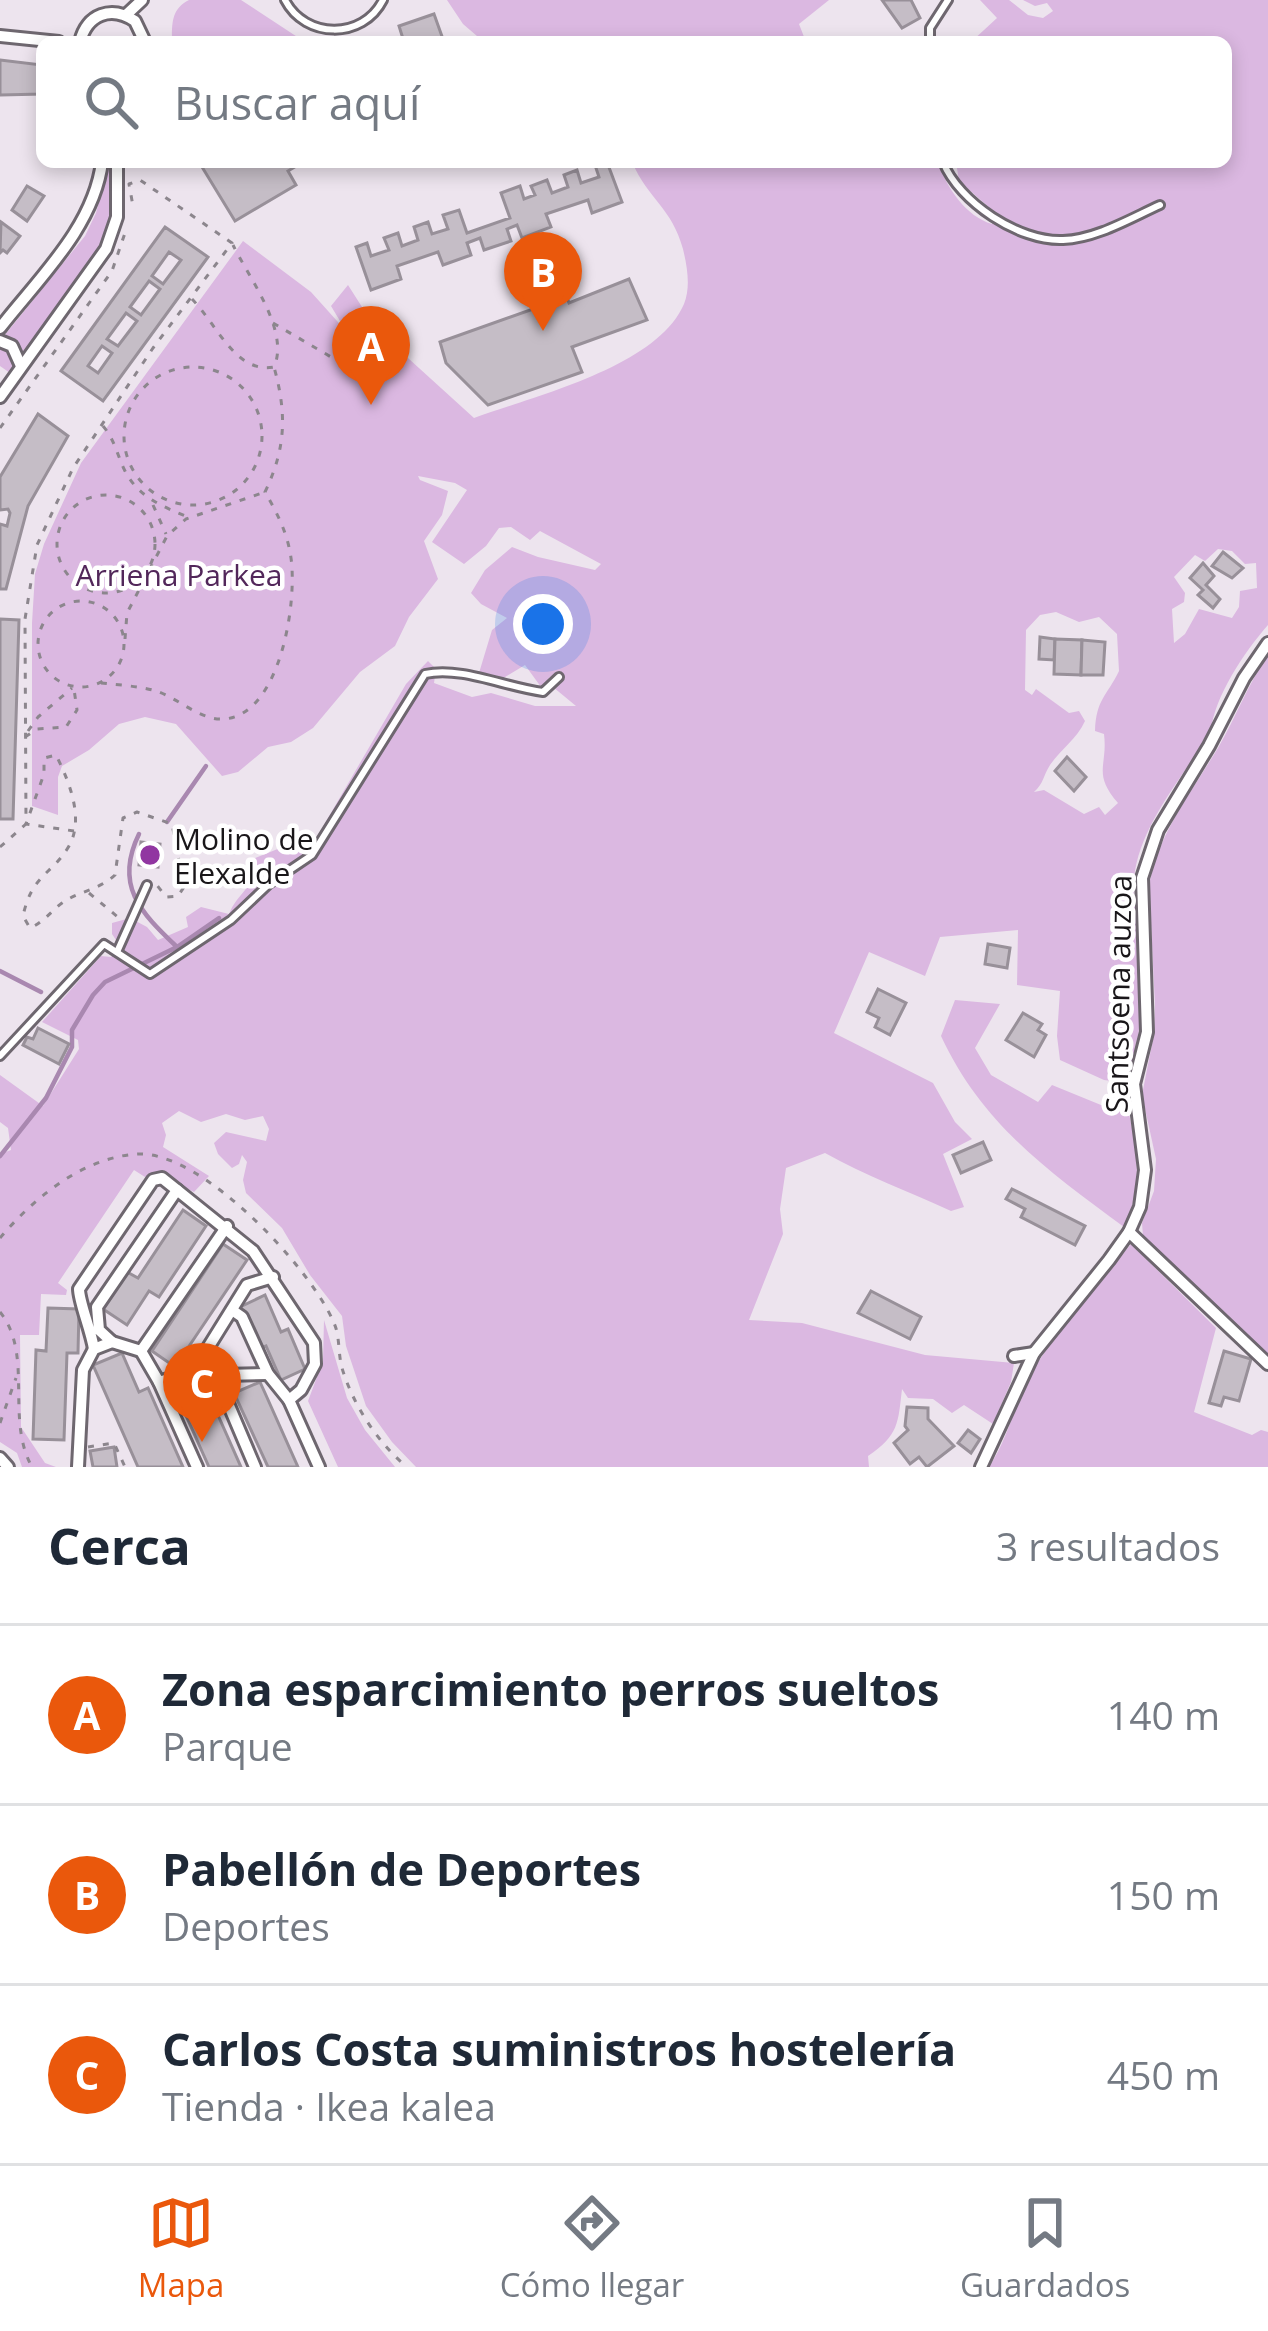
<!DOCTYPE html>
<html lang="es">
<meta charset="utf-8">
<style>
:root{--surface:#fff;--page:#f2f2f3;--text:#1f2937;--muted:#747a83;--line:#e0e1e3;--accent:#ea580c}
body{margin:0;font-family:"Open Sans",sans-serif;background:var(--page);color:var(--text)}
.you{position:absolute;left:543px;top:624px;width:42px;height:42px;margin:-30px;border:9px solid #fff;border-radius:50%;background:#1a73e8;box-shadow:0 0 0 18px #1a73e833}
.badge{display:grid;place-items:center;width:78px;height:78px;border-radius:50%;background:var(--accent);color:#fff;font-size:39px;font-weight:700}
.pin{position:absolute;translate:-50% -99px;filter:drop-shadow(0 3px 6px #0008)}
.pin::after{content:'';position:absolute;top:63px;width:42px;height:36px;background:inherit;clip-path:polygon(0 0,100% 0,50% 100%)}
.list{margin:0;padding:0;list-style:none}
h2{display:flex;justify-content:space-between;align-items:center;height:156px;margin:0;padding:0 48px;font-size:51px}
h2 small{font-size:39px;font-weight:400;color:var(--muted)}
.list li{display:grid;grid-template-columns:78px 1fr auto;gap:36px;align-items:center;box-sizing:border-box;height:180px;padding:0 48px;border-top:3px solid var(--line)}
.list b{display:block;font-size:45px;white-space:nowrap}
.list p{margin:0;font-size:39px;white-space:nowrap;color:var(--muted)}
.list em{font-size:39px;font-style:normal;color:var(--muted)}
.icon{flex:none;width:66px;height:66px;fill:none;stroke:currentColor;stroke-width:2;stroke-linecap:round;stroke-linejoin:round}
.map{position:relative;flex:none;width:1268px;height:1467px;overflow:hidden}
.search{position:absolute;background:var(--surface);box-shadow:0 6px 18px #0003;left:36px;right:36px;top:36px;height:132px;display:flex;align-items:center;gap:30px;box-sizing:border-box;padding:0 42px;border-radius:18px;color:var(--muted);font-size:45px}
.sheet{height:696px;background:var(--surface)}
nav{display:flex;justify-content:space-around;align-items:center;box-sizing:border-box;height:168px;border-top:3px solid var(--line);background:var(--surface);font-size:33px;color:var(--muted)}
nav a{display:grid;justify-items:center;gap:6px}
nav .on{color:var(--accent)}
.map>svg:first-child{display:block}
</style>
<div class="map">
<svg width="1268" height="1467" viewBox="0 0 1268 1467">
<rect width="100%" height="100%" fill="#ede4ee"/>
<!-- green -->
<g fill="#dbb8e1" fill-rule="evenodd">
<path d="M189,0H241L305,42H172C172,24 171,9 189,0Z"/>
<polygon points="447,0 829,0 799,24 806,42 484,42 463,24"/>
<path d="M980,0H1009L1028,15L1043,18L1053,11L1047,3L1035,6L1023,0H1268V625C1245,651 1214,697 1211,731C1184,776 1139,825 1134,879C1132,894 1136,911 1137,926C1140,976 1146,1036 1127,1083L1104,1080L1060,1060L1057,1036L1060,991L1017,985L1018,930L940,937L925,976L869,952L834,1033L933,1083L955,1122L972,1139L943,1154L964,1207L951,1211C908,1191 866,1176 825,1153L786,1168L780,1209L783,1234L749,1320L802,1323L925,1355L1014,1363L1011,1382L993,1424L964,1405L952,1413L933,1399L908,1398L902,1389C898,1423 899,1435 868,1456L869,1467H416L392,1442L366,1406L346,1346L342,1316L310,1275L282,1228L246,1193L243,1180L247,1162L242,1155L239,1164L232,1168L218,1154L214,1143L226,1132L266,1141L269,1129L263,1116L245,1120L226,1114L201,1122L179,1111L162,1123L166,1135L163,1147L209,1176L194,1192C174,1183 168,1170 145,1177L134,1170L58,1283L67,1290L66,1295L41,1294L39,1335H20L21,1427L45,1463L56,1467H22L17,1453L0,1442V1154L11,1150L8,1128L0,1122V1075L43,1106L79,1049L78,1040L42,1022L101,956L111,957L120,946L112,934V923L130,918L147,927L158,940L188,927L186,917L201,907L229,914C238,891 259,886 253,859L305,838L314,842L406,684L428,661L436,669L434,683L472,697L491,693L535,706H576L553,687L550,677L541,687L525,665L500,680L479,673L492,630L507,618L481,604L471,593L485,570L512,547L538,557L595,570L601,564L540,531L530,540L511,527L499,528L486,546L464,564L432,542L467,490L455,483L418,476L420,480L448,491L442,515L424,541L438,579L409,617L395,646L360,672L313,728L291,742L268,747L238,772L222,776L176,724L145,717L119,724L89,750L62,766L58,777V815L32,806V623L35,574L44,544L81,463L243,241L311,292L346,331L331,306L348,285L376,329L474,418C534,396 657,367 684,304C691,287 687,266 683,249C672,208 648,199 632,162H939C945,187 967,217 992,224V210L959,181L956,162H1226V42H971L997,18ZM1218,549L1232,551L1245,564L1256,563L1257,588L1240,591L1239,607L1232,618L1199,609L1185,634L1174,643L1172,609L1184,602L1185,593L1174,577L1195,555L1205,561ZM1056,612L1079,622L1099,617L1117,634L1119,671C1107,696 1096,699 1095,731L1104,734C1108,766 1092,773 1118,803L1105,815L1099,807L1084,814L1044,790L1034,792C1044,783 1043,776 1050,765C1061,749 1077,739 1085,721L1079,711L1069,713L1036,689L1032,695L1025,690L1026,630L1040,615Z"/>
<path d="M109,162C142,226 47,324 10,373L0,366V341L85,236L96,213Z"/>
<path d="M1268,655V1356L1143,1236L1142,1223L1154,1191L1156,1159L1142,1095L1154,1034L1155,1005L1149,885C1159,832 1191,793 1218,748C1236,717 1248,684 1268,655Z"/>
<path d="M955,1000L1000,1004L975,1048L991,1075L1038,1102L1052,1085L1101,1105L1128,1110C1138,1151 1143,1188 1124,1227C1048,1171 982,1124 941,1036Z"/>
<path d="M1131,1244L1216,1328L1194,1412L1252,1435L1261,1430L1268,1432V1467H989C1009,1437 1015,1401 1032,1372C1060,1326 1097,1285 1131,1244Z"/>
<polygon points="324,1320 347,1398 365,1430 395,1467 338,1467 308,1401 323,1361"/>
</g>
<g fill="none" stroke-linecap="round" stroke-linejoin="round">
<!-- stream -->
<g stroke="#a988b0" stroke-width="4.5">
<polyline points="167,822 206,766"/>
<path d="M139,834C114,885 140,912 177,947"/>
<polyline points="0,971 41,992"/>
<polyline points="0,1156 46,1098 72,1047 72,1030 93,995 105,982 177,947 219,918"/>
</g>
</g>
<!-- building -->
<g fill="#c5bdc6" stroke="#989099" stroke-width="3" fill-rule="evenodd">
<polygon points="882,0 911,0 920,18 902,28"/>
<polygon points="434,14 444,42 404,42 399,26"/>
<polygon points="0,60 42,65 42,94 0,95"/>
<polygon points="199,162 303,162 288,171 296,185 235,221"/>
<polygon points="607,162 622,202 592,213 588,200 546,214 551,227 522,238 517,225 507,229 511,241 484,250 480,238 467,243 471,255 443,265 438,252 397,266 401,279 371,290 356,247 367,243 371,256 389,250 384,238 398,233 402,246 418,240 414,227 428,222 432,234 448,229 443,215 459,210 467,233 510,218 501,193 520,186 524,199 535,195 531,186 547,180 552,193 568,187 564,175 577,170 581,183 599,177 595,165"/>
<polygon points="27,186 44,196 27,221 12,210"/>
<polygon points="1,222 20,236 7,253 3,250 0,253"/>
<path d="M165,227L208,257L103,401L61,371ZM169,252L181,260L163,284L152,276ZM149,281L160,289L141,315L130,307ZM126,313L137,321L118,346L107,339ZM102,346L112,353L98,373L88,366Z"/>
<polygon points="629,279 647,320 572,347 582,372 488,405 446,363 440,342 567,297 569,303"/>
<polygon points="38,414 68,436 28,506 6,589 0,589 0,524 7,526 10,513 8,509 0,510 0,477"/>
<polygon points="1223,552 1243,568 1232,578 1212,566"/>
<polygon points="1203,563 1214,576 1206,585 1220,599 1213,608 1198,595 1203,590 1190,578"/>
<polygon points="0,619 19,620 13,819 0,819"/>
<polygon points="1040,637 1055,639 1054,660 1039,659"/>
<polygon points="1055,639 1082,640 1081,675 1054,674"/>
<polygon points="1082,640 1105,642 1103,675 1081,675"/>
<polygon points="1067,757 1086,777 1074,791 1055,771"/>
<polygon points="141,842 160,844 158,867 139,865"/>
<polygon points="988,944 1010,948 1007,968 985,964"/>
<polygon points="878,989 906,1003 890,1035 875,1027 879,1018 867,1012"/>
<polygon points="1023,1013 1042,1024 1038,1030 1046,1035 1034,1057 1006,1040"/>
<polygon points="38,1028 69,1044 59,1064 23,1045 27,1037 33,1039"/>
<polygon points="983,1142 991,1160 961,1173 953,1155"/>
<polygon points="1012,1189 1085,1226 1075,1245 1021,1217 1025,1209 1006,1199"/>
<polygon points="183,1210 206,1226 159,1297 149,1291 127,1325 103,1309 127,1272 138,1278"/>
<polygon points="223,1244 247,1260 175,1367 152,1351"/>
<polygon points="871,1291 921,1317 910,1339 858,1313"/>
<polygon points="265,1295 281,1332 288,1329 305,1369 281,1380 266,1346 259,1349 240,1307"/>
<polygon points="48,1308 79,1309 78,1353 67,1353 64,1440 33,1439 36,1350 46,1351"/>
<polygon points="1224,1351 1251,1359 1239,1401 1224,1397 1221,1406 1209,1403"/>
<polygon points="122,1353 139,1392 148,1388 183,1467 138,1467 93,1365"/>
<polygon points="202,1379 241,1467 209,1467 175,1391"/>
<polygon points="260,1382 265,1393 298,1467 268,1467 234,1393"/>
<polygon points="907,1407 928,1408 928,1419 954,1446 927,1467 919,1457 910,1464 894,1443 908,1430 905,1426"/>
<polygon points="968,1430 980,1439 971,1453 958,1443"/>
<polygon points="114,1447 117,1467 93,1467 90,1451"/>
</g>
<g fill="none" stroke-linecap="round" stroke-linejoin="round">
<defs>
<g id="lane">
<path d="M285,0C305,39 363,40 383,0"/>
<polyline points="930,42 930,28 948,0"/>
<path d="M943,162C959,202 1019,242 1063,240C1096,239 1131,218 1160,205"/>
<polyline points="117,952 147,885"/>
<path d="M0,1056L104,944L150,974L231,920L269,884L312,855L425,674C461,666 505,687 543,692L559,677"/>
</g>
<g id="street">
<polyline points="126,15 142,0"/>
<polyline points="0,36 59,42"/>
<path d="M80,42C87,14 111,5 135,21L145,42"/>
<path d="M0,328C38,279 94,227 102,162"/>
<polyline points="0,341 12,346 21,366"/>
<polyline points="0,397 106,249 117,217 117,162"/>
<polyline points="177,1190 253,1251 314,1343 315,1364 301,1390 289,1400 319,1467"/>
<polyline points="1129,1232 1268,1364"/>
<polyline points="232,1310 242,1317 268,1374 289,1400"/>
<path d="M94,1349C91,1330 79,1302 79,1289L153,1180L162,1178L177,1190L97,1307L99,1330L112,1342"/>
<polyline points="141,1351 227,1226"/>
<polyline points="141,1351 159,1382 197,1467"/>
<polyline points="1014,1356 1034,1353"/>
<polyline points="198,1375 196,1367 247,1285 273,1277"/>
<polyline points="216,1375 255,1467"/>
<polyline points="159,1382 178,1376 268,1374"/>
<polyline points="0,1458 8,1467"/>
<polyline points="78,1467 83,1370 94,1349 112,1342 141,1351"/>
<polyline points="981,1467 1034,1353 1109,1260 1129,1232 1140,1207 1145,1170 1134,1084 1147,1032 1142,878 1158,830 1209,746 1244,678 1268,643"/>
</g>
</defs>
<!-- lane casing -->
<use href="#lane" stroke="#6e676f" stroke-width="12"/>
<!-- street casing -->
<use href="#street" stroke="#6e676f" stroke-width="16"/>
<!-- path -->
<g stroke="#8c868d" stroke-width="3" stroke-dasharray="6 9" stroke-linecap="butt">
<path d="M192,299C218,326 236,374 274,367C290,331 249,278 233,245"/>
<polyline points="273,323 343,364"/>
<circle cx="193" cy="436" r="69"/>
<path d="M103,426C115,440 117,455 125,471C139,498 164,507 190,518"/>
<polyline points="0,428 112,271 126,230"/>
<circle cx="106" cy="544" r="49"/>
<polyline points="153,505 166,534"/>
<circle cx="81" cy="644" r="43"/>
<polyline points="125,639 127,613 167,536 186,519 262,493"/>
<path d="M101,683C119,685 139,686 156,691C178,698 201,721 224,719C282,715 299,595 290,552C286,530 276,511 265,492C286,448 287,414 274,367"/>
<polyline points="28,731 38,717 72,688"/>
<polyline points="25,737 37,729 66,727 77,710 74,689"/>
<path d="M74,831L26,824L44,774V758L56,755C68,779 85,818 69,846C52,875 32,874 23,916L30,928C44,922 50,912 62,903C79,891 99,890 115,875L123,818L137,812L172,824L184,887L178,896L166,897L156,884"/>
<polyline points="0,847 26,824 25,619 37,545 73,468 153,348 232,243 140,180 129,184 133,206"/>
<polyline points="89,893 119,918"/>
<path d="M0,1238C34,1198 83,1157 138,1154C202,1151 311,1268 334,1323C340,1336 338,1354 342,1368C353,1405 378,1443 407,1467"/>
<path d="M0,1312C34,1354 5,1419 32,1467"/>
<polyline points="0,1423 16,1378"/>
<polyline points="88,1447 114,1443 125,1467"/>
</g>
<!-- lane -->
<use href="#lane" stroke="#fff" stroke-width="6"/>
<!-- street -->
<use href="#street" stroke="#fff" stroke-width="10"/>
</g>
<!-- markers -->
<circle fill="#9136a1" stroke="#fff" stroke-width="4.5" cx="150" cy="855" r="12"/>
<g text-anchor="middle" dominant-baseline="central" stroke-width="9" stroke-linejoin="round" paint-order="stroke">
<!-- park labels -->
<g font-size="30" fill="#52275a" stroke="#fff">
<text x="179" y="574">Arriena Parkea</text>
</g>
<!-- poi labels -->
<g font-size="30" fill="#191619" stroke="#fff" text-anchor="start">
<text x="174" y="838">Molino de<tspan x="174" dy="34">Elexalde</tspan></text>
</g>
<!-- street labels -->
<g font-size="30" fill="#191619" stroke="#fff">
<text transform="translate(1118 994) rotate(-89)">Santsoena auzoa</text>
</g>
</g>
</svg>
<div class="you"></div>
<div class="pin badge" style="left:371px;top:405px">A</div>
<div class="pin badge" style="left:543px;top:331px">B</div>
<div class="pin badge" style="left:202px;top:1442px">C</div>
<div class="search"><svg class="icon" aria-label="search" viewBox="0 0 24 24"><circle cx="10" cy="10" r="6"/><path d="M15 15l6 6"/></svg>Buscar aquí</div>
</div>
<section class="sheet">
<h2>Cerca<small>3 resultados</small></h2>
<ul class="list">
<li><span class="badge">A</span><div><b>Zona esparcimiento perros sueltos</b><p>Parque</p></div><em>140 m</em></li>
<li><span class="badge">B</span><div><b>Pabellón de Deportes</b><p>Deportes</p></div><em>150 m</em></li>
<li><span class="badge">C</span><div><b>Carlos Costa suministros hostelería</b><p>Tienda · Ikea kalea</p></div><em>450 m</em></li>
</ul>
</section>
<nav>
<a class="on"><svg class="icon" aria-label="map" viewBox="0 0 24 24"><path d="M3 6l6-2 6 2 6-2v14l-6 2-6-2-6 2zM9 4v14M15 6v14"/></svg>Mapa</a>
<a><svg class="icon" aria-label="directions" viewBox="0 0 24 24"><path d="M12 3l9 9-9 9-9-9zM9 14v-3h6M13 9l2 2-2 2"/></svg>Cómo llegar</a>
<a><svg class="icon" aria-label="saved" viewBox="0 0 24 24"><path d="M7 4h10v16l-5-4-5 4z"/></svg>Guardados</a>
</nav>
